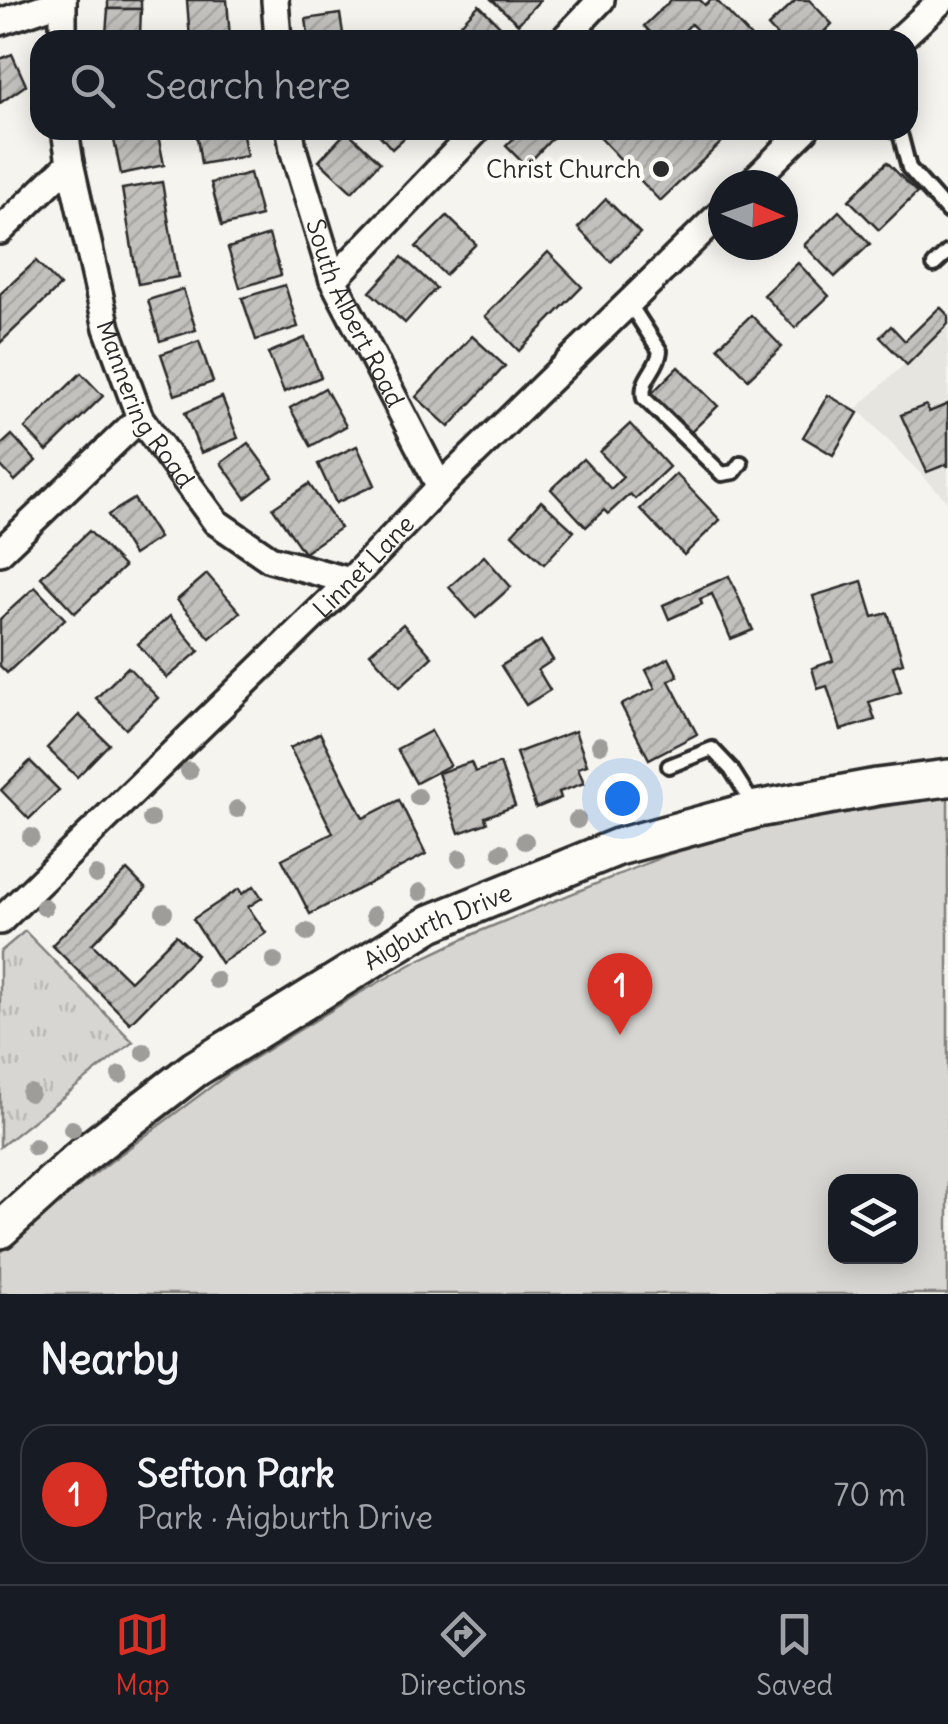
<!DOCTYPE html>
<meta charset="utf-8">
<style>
:root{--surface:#171b24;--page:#242831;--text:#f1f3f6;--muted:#9ea1a6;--line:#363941;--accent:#d93025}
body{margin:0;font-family:Delius,sans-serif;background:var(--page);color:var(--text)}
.controls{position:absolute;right:30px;bottom:30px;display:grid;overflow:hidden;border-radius:20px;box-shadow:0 5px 25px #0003}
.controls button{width:90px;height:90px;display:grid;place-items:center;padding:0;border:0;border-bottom:2px solid var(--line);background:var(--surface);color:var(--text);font:50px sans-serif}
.compass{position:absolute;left:708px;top:170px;width:90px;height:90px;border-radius:50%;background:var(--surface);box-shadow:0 5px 25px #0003;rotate:92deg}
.you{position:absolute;left:622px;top:798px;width:35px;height:35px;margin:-25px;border:8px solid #fff;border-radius:50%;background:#1a73e8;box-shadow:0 0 0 15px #1a73e833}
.badge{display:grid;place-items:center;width:65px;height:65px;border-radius:50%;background:var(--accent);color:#fff;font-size:32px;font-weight:700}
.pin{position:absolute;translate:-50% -82px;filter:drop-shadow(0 2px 5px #0008)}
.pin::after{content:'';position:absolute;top:52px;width:35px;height:30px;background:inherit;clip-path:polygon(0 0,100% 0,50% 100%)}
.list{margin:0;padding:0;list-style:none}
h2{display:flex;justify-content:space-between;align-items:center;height:130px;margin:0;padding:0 40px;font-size:42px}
h2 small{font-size:32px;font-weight:400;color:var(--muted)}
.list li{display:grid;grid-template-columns:65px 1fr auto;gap:30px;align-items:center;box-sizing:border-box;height:140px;margin:0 20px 20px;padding:0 20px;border:2px solid var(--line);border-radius:30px}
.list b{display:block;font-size:38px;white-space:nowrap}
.list p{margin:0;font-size:32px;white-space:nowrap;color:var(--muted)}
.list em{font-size:32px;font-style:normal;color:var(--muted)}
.icon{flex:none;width:55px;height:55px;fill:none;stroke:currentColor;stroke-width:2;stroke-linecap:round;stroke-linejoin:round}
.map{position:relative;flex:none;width:948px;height:1294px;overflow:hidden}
.search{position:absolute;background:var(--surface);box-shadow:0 5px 25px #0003;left:30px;right:30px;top:30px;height:110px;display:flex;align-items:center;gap:25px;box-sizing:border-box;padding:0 35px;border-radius:30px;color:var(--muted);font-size:38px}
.sheet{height:290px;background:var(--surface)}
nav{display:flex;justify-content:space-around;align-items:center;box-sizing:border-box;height:140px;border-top:2px solid var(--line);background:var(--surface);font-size:28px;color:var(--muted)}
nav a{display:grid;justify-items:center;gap:5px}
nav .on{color:var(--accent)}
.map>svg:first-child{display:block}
</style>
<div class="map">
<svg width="948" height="1294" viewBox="0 0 948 1294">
<defs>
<pattern id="grass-tufts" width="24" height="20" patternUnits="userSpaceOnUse" patternTransform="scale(2.5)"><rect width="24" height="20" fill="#d7d6d2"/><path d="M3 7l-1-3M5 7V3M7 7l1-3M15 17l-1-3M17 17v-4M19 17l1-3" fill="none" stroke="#b9b8b4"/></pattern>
<pattern id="building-hatch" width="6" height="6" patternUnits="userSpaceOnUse" patternTransform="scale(2.5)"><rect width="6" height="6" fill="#c2c1be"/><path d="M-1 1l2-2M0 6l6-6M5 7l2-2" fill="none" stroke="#a7a6a3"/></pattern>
</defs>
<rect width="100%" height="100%" fill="#f5f4ef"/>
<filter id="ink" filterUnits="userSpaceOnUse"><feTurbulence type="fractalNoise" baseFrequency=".01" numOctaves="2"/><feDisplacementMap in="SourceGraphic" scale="20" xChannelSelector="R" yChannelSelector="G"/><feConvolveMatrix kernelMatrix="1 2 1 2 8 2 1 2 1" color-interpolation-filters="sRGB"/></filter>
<g filter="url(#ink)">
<!-- built -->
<polygon fill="#e6e5e0" points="948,324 948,502 857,408"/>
<!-- grass -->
<polygon fill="url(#grass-tufts)" stroke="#81807e" stroke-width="2.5" points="25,931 133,1042 0,1147 0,952"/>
<!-- green -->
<path fill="#d7d6d2" stroke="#81807e" stroke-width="2.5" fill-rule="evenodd" d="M948,797V1294H0V1253L24,1229L110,1162L228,1074L356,995L419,960L478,932L669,854L783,822ZM836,1182H910V1256H836Z"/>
<!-- building -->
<g fill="url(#building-hatch)" stroke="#2b2b2b" stroke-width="2.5">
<rect x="108" y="0" width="33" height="9"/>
<polygon points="187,0 227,0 230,38 190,40"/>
<polygon points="492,0 540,0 518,24"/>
<polygon points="671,0 700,0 705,5 711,0 716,0 751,37 748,40 707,40 691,24 675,40 658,40 644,26"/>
<polygon points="796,0 809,0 832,24 816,40 781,40 768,26"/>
<polygon points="479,5 508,34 502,40 455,40 450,35"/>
<polygon points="108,9 141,9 140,35 106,34"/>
<polygon points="340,14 344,40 309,40 306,19"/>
<polygon points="106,34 140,35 162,36 162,40 106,40"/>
<polygon points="12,54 26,85 0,103 0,59"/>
<polygon points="112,130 157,130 164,165 121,174"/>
<polygon points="196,130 242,130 247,156 201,164"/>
<polygon points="375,130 413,130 392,149"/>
<polygon points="522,130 554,130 557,133 526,166 506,146"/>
<polygon points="593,130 718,130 726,138 660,201"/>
<polygon points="347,131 380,162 352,192 319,161"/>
<polygon points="887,162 917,193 879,230 849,200"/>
<polygon points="250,173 261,216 222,226 211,183"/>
<polygon points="162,182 178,277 138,284 122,189"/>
<polygon points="606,199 640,233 611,262 578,228"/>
<polygon points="839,211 870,244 835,277 804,245"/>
<polygon points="447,216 476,244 445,275 416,247"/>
<polygon points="269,235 281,275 240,288 228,248"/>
<polygon points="548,252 582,287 519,351 485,316"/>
<polygon points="402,257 436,288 405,323 370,292"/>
<polygon points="36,261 60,286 0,343 0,294"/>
<polygon points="798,263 829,296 795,328 764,295"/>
<polygon points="285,285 298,327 256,340 242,298"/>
<polygon points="183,289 196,330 160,341 148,300"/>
<polygon points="940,307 948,315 948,324 907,365 880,337 891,326 905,341"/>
<polygon points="751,315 782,347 748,379 718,347"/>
<polygon points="472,336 505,366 449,427 416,397"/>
<polygon points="305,338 321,377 284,392 268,353"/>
<polygon points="199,341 213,382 175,395 161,354"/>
<polygon points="678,367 718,406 687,436 648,397"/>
<polygon points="81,373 103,396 47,451 25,428"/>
<polygon points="325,388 346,426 311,446 290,408"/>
<polygon points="828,395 858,413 833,455 803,437"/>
<polygon points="222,397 238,438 201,453 185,413"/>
<polygon points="948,404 948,467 947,464 927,472 901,415 926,405 929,412"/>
<polygon points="630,424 669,467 635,499 630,494 608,514 604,510 586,527 551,489 583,459 611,489 623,477 600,452"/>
<polygon points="12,435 36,461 15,481 0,465 0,446"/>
<polygon points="248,443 273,477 246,498 221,463"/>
<polygon points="357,446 375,485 336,503 318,464"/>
<polygon points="676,474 720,520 684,555 640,509"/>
<polygon points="309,484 340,528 304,553 273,508"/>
<polygon points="134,499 159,538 133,555 108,515"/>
<polygon points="541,501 574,531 544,564 512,534"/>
<polygon points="89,531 124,567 75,613 41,577"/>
<polygon points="484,556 511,587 476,618 449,587"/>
<polygon points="207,574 240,612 210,638 177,600"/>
<polygon points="729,576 753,630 731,639 712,594 700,599 702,604 669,619 663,605"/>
<polygon points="862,581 873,617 888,613 903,663 893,666 901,692 869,702 875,720 841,730 827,686 818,689 812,668 833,661 813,596"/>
<polygon points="35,587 65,619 7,673 0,666 0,619"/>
<polygon points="170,616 199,651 167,678 138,644"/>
<polygon points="403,624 432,657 400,687 370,653"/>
<polygon points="541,641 553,660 538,670 550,690 526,705 501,666"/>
<polygon points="669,658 678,676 669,681 697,734 649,759 621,705 655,688 646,670"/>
<polygon points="128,667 158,698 126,729 96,698"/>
<polygon points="79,715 109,744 77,777 47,748"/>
<polygon points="431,731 450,765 416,783 397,749"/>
<polygon points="575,731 587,765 578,768 584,783 559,792 561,798 536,808 516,753"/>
<polygon points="320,733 363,818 399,800 426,854 310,914 282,859 333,833 290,748"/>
<polygon points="30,761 59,790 29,819 1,790"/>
<polygon points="471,762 475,772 500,763 515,806 485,817 487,823 459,833 438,773"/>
<polygon points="127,870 146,889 92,944 130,981 176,935 197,955 130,1023 52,945"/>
<polygon points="254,886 262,898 248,907 266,933 221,963 193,919 239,889 242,894"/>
</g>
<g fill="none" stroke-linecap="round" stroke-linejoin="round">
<defs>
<g id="lane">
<polyline points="896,130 901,137 909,168 948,212"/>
<polyline points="934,265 948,252"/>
<path d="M629,303L660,351C658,370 640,378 644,398L722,474L734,472L741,463"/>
<polyline points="669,766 712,749 731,769 755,807"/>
</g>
<g id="street">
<polyline points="275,0 278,40"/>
<polyline points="0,22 63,1"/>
<polyline points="63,40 63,0"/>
<polyline points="563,40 601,0"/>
<polyline points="899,40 942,0"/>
<path id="s1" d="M65,130L70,163L107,328L140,418L216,522L270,559L350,581"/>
<path id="s2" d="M290,130L293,149L333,280L440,487"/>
<polyline points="749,185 805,130"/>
<polyline points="0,231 70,163"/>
<polyline points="333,280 477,130"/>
<polyline points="0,552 140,418"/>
<path id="s3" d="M0,921L350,581L440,487L723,211"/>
</g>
<g id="secondary">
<path id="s4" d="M0,1230L82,1156L195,1069L431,923L618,847L757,809L877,787L948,778"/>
</g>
</defs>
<!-- lane casing -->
<use href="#lane" stroke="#2b2b2b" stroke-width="20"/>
<!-- street casing -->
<use href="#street" stroke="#2b2b2b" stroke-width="32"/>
<!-- secondary casing -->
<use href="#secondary" stroke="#2b2b2b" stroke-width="42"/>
<!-- lane -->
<use href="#lane" stroke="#fdfcf7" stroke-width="12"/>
<!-- street -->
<use href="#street" stroke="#fdfcf7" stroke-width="25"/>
<!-- secondary -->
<use href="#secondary" stroke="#fdfcf7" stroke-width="35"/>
</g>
<!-- trees -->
<g fill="#9e9d9a">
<circle cx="600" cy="745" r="9"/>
<circle cx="189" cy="771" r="9"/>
<circle cx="621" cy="793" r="9"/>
<circle cx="418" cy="797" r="9"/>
<circle cx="237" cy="809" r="9"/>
<circle cx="151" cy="819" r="9"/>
<circle cx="577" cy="820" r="9"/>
<circle cx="31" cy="837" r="9"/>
<circle cx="525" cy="841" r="9"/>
<circle cx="501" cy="852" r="9"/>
<circle cx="460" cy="858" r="9"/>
<circle cx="96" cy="875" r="9"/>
<circle cx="420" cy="892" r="9"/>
<circle cx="44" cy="907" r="9"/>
<circle cx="164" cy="912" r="9"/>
<circle cx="374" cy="915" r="9"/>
<circle cx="307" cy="932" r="9"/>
<circle cx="274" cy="961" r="9"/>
<circle cx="216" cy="980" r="9"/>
<circle cx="144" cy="1052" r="9"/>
<circle cx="120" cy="1075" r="9"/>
<circle cx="30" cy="1093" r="9"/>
<circle cx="72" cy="1129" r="9"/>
<circle cx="35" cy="1147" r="9"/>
</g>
</g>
<!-- markers -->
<circle fill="#2b2b2b" stroke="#fdfcf7" stroke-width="4" cx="661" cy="169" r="10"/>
<g text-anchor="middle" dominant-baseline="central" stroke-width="9" stroke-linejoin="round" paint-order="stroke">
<!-- poi labels -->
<g font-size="25" fill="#2b2b2b" stroke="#fdfcf7" text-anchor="end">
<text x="641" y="169">Christ Church</text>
</g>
<!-- street labels -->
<g font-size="25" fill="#2b2b2b" stroke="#fdfcf7">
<text stroke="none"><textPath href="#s2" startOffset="195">South Albert Road</textPath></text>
<text stroke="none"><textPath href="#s1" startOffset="288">Mannering Road</textPath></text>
<text stroke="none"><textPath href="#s3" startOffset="508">Linnet Lane</textPath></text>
<text stroke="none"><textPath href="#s4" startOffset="535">Aigburth Drive</textPath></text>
</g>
</g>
</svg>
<div class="controls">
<button><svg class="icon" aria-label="layers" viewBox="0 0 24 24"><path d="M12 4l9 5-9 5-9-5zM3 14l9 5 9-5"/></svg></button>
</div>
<svg class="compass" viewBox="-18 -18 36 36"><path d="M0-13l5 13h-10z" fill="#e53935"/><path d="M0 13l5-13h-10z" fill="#9ea1a6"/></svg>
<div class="you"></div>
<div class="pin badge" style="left:620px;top:1035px">1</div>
<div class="search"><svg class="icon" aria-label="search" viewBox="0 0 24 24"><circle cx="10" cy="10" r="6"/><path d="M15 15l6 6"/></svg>Search here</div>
</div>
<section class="sheet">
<h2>Nearby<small></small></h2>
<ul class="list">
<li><span class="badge">1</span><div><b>Sefton Park</b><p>Park · Aigburth Drive</p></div><em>70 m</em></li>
</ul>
</section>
<nav>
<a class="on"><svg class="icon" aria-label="map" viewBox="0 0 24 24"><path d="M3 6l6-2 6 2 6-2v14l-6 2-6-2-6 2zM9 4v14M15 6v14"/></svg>Map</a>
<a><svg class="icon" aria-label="directions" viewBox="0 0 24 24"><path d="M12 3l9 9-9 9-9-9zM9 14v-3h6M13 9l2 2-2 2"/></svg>Directions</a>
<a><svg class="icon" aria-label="saved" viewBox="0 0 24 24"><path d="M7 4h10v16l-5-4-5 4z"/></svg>Saved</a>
</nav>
